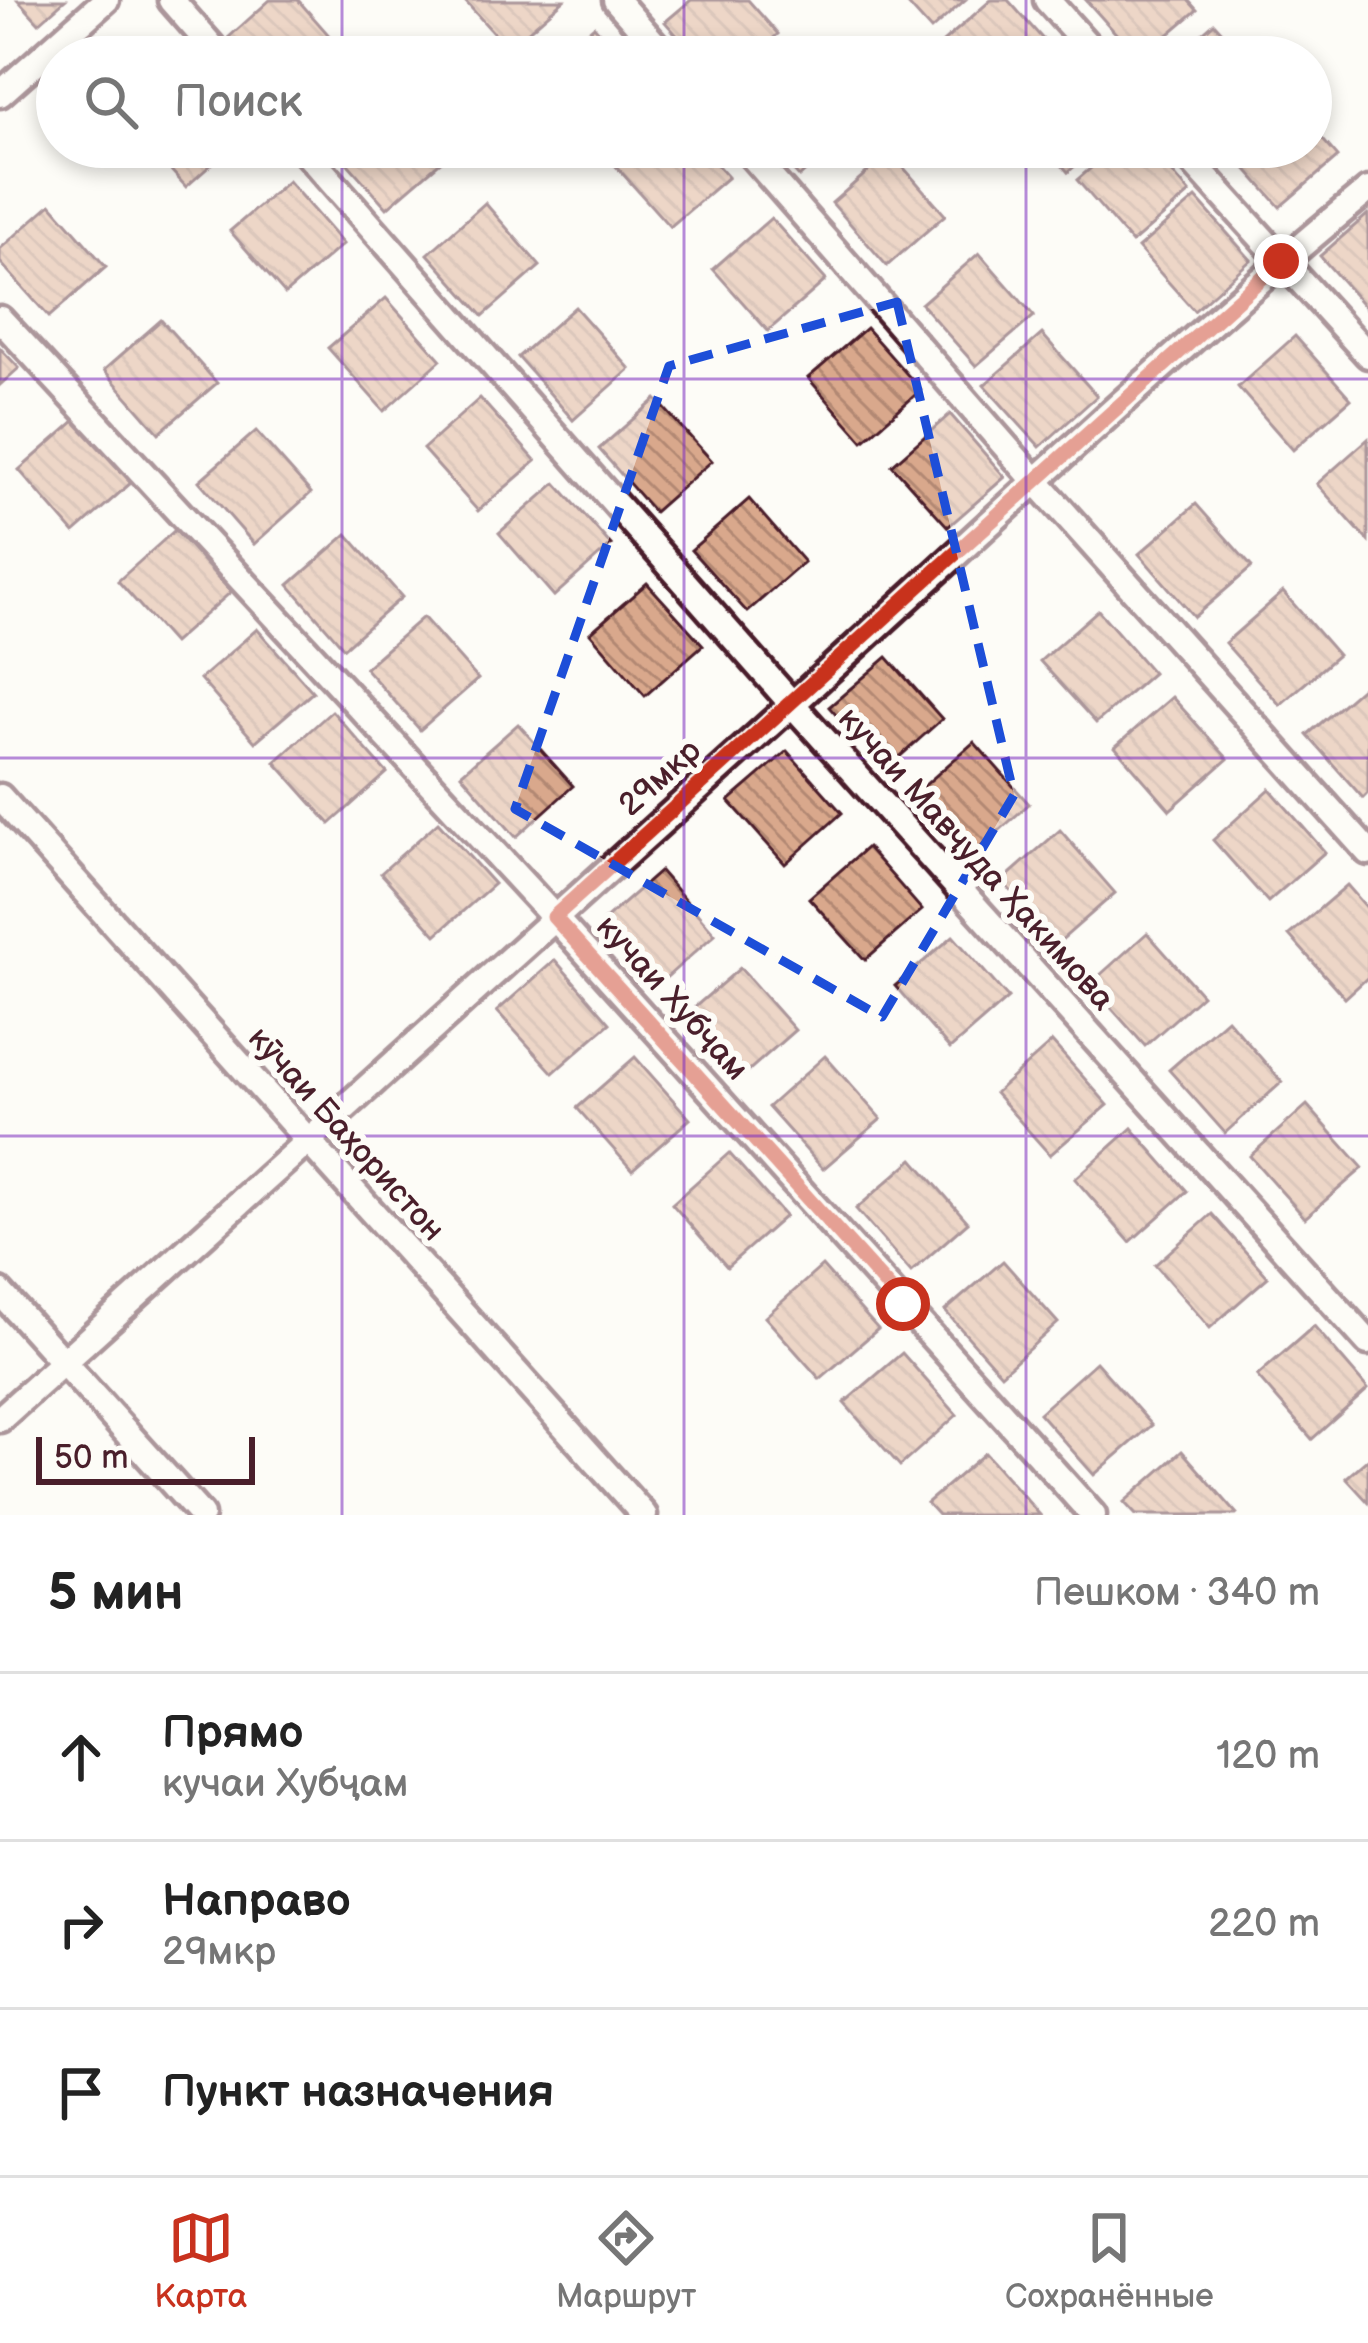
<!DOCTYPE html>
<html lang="ru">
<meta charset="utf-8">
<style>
:root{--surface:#fff;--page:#f2f2f2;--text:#222;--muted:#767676;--line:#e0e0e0;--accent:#c8321e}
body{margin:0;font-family:"Balsamiq Sans",sans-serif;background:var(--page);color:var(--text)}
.scale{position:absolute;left:36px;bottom:30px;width:219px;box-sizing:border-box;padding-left:12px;border:6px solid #4a1f2b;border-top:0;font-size:33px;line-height:42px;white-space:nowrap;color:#4a1f2b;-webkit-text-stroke:9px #fdfcf7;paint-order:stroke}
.stop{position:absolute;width:36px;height:36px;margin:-27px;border:9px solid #c8321e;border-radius:50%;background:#fff}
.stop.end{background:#c8321e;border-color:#fff;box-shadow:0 3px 12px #0008}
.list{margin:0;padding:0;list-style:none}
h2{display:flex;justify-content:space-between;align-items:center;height:156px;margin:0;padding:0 48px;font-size:51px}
h2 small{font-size:39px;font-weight:400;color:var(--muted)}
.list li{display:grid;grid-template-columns:78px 1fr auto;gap:36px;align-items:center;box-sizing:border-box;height:168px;padding:0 48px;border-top:3px solid var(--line)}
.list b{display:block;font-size:45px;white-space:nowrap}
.list p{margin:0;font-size:39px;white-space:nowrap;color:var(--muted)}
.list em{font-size:39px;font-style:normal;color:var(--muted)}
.icon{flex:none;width:66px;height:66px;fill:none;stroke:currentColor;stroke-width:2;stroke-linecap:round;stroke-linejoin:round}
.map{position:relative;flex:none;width:1368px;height:1515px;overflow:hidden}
.search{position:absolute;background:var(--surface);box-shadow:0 6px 18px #0003;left:36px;right:36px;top:36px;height:132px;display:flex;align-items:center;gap:30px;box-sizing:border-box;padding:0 42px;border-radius:66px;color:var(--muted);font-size:45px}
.sheet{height:660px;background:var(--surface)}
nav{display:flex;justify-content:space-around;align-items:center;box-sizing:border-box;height:168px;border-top:3px solid var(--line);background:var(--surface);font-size:33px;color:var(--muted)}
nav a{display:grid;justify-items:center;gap:6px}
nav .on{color:var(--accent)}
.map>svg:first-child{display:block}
</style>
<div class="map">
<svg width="1368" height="1515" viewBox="0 0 1368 1515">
<defs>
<pattern id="building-back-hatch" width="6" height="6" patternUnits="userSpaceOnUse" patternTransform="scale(3)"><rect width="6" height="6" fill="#d9a88c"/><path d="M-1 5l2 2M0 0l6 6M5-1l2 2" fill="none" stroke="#b28873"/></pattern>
</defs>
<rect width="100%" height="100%" fill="#fdfcf7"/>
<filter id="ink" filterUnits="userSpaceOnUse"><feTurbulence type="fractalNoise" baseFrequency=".00833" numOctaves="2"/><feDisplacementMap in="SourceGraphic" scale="24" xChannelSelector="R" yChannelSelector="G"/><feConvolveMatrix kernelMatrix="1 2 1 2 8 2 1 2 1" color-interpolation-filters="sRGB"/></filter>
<g filter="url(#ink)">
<!-- building -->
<g fill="url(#building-back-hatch)" stroke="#4a1f2b" stroke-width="3">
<polygon points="18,0 65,0 39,23"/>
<polygon points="270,0 298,0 341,49 332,57 247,57 229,37"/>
<polygon points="464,0 564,0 508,49"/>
<polygon points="691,0 748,0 778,34 753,57 696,57 665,22"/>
<polygon points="904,0 965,0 931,30"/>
<polygon points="991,0 1008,0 1056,54 1052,57 956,57 943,42"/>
<polygon points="1086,0 1188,0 1197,10 1142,57 1137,57"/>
<polygon points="1214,23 1245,57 1175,57"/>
<polygon points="594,26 621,57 558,57"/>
<polygon points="1311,126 1338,157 1280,207 1227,147 1311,147"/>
<polygon points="150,147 231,147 186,187"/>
<polygon points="333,147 435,147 445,158 387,208"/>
<polygon points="635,147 701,147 728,177 670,227 615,165"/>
<polygon points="772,147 832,147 799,177"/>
<polygon points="1046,147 1096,147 1068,172"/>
<polygon points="1115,147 1150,147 1190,193 1132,243 1077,180"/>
<polygon points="890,152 945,215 887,266 832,203"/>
<polygon points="288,181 343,244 285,294 230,231"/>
<polygon points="1196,198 1251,260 1194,311 1138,248"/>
<polygon points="485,203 540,266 483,316 428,254"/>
<polygon points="51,204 106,267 49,317 0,262 0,249"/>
<polygon points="1368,214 1368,310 1320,256"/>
<polygon points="771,218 826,280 768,331 713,269"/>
<polygon points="979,253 1034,316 976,366 921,304"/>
<polygon points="386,298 441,360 384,411 328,348"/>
<polygon points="575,307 630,369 573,420 518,357"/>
<polygon points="161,320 217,383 159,433 104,370"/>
<polygon points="866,328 921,390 863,441 808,378"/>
<polygon points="1042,334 1097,396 1040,447 984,385"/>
<polygon points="1295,336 1351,399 1293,450 1238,387"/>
<polygon points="0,348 19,368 0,385"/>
<polygon points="480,398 536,461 478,511 423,449"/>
<polygon points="656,399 712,461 654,512 599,449"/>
<polygon points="950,414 1005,477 948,527 892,465"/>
<polygon points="77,419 132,482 74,533 19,470"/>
<polygon points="256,431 311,493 254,544 199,481"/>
<polygon points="1368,439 1368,541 1317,484"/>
<polygon points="556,483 611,545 554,596 499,533"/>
<polygon points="749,499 804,562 747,612 691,550"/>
<polygon points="1196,504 1252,567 1194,617 1139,554"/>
<polygon points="175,530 231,592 173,643 118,581"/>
<polygon points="347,534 402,597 344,648 289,585"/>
<polygon points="647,583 703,645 645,696 590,633"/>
<polygon points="1283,592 1338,655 1280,705 1225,643"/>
<polygon points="1098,610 1153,673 1096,723 1040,661"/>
<polygon points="423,617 478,679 420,730 365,668"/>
<polygon points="257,629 313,692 255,742 200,679"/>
<polygon points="887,657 942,719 885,770 829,707"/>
<polygon points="1365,685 1368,688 1368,793 1363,798 1307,735"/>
<polygon points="1172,697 1228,759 1170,810 1115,747"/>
<polygon points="332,711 387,773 330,824 275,762"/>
<polygon points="518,724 573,786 516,837 461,774"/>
<polygon points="974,742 1029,804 972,855 916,793"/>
<polygon points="787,751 842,813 785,864 729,801"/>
<polygon points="1270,789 1325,852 1268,902 1213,840"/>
<polygon points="438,822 494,884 436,935 381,873"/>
<polygon points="1060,830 1115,893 1057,944 1002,881"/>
<polygon points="867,847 922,910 865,960 809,898"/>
<polygon points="660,871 715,934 658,985 602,922"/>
<polygon points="1347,885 1368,909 1368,977 1345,998 1289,935"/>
<polygon points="1147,933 1202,995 1145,1046 1090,984"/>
<polygon points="953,936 1008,998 950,1049 895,986"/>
<polygon points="555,960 610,1023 553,1073 497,1011"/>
<polygon points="740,968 795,1030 737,1081 682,1018"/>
<polygon points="1227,1019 1282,1082 1225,1133 1169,1070"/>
<polygon points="1052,1042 1108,1105 1050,1155 995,1093"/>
<polygon points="825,1056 881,1119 823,1169 768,1107"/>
<polygon points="635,1057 690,1119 632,1170 577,1108"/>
<polygon points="1307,1105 1363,1168 1305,1218 1250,1156"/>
<polygon points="1132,1128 1187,1191 1130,1242 1075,1179"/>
<polygon points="729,1153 785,1216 727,1267 672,1204"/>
<polygon points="913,1159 968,1222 911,1272 856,1209"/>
<polygon points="1212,1214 1268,1277 1210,1328 1155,1265"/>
<polygon points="1003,1261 1058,1323 1001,1374 945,1311"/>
<polygon points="822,1266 878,1329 820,1379 765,1317"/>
<polygon points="1314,1326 1368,1389 1312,1439 1257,1376"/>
<polygon points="902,1353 957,1415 900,1466 844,1403"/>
<polygon points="1096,1362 1152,1425 1094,1475 1039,1413"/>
<polygon points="1182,1451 1237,1514 1236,1515 1136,1515 1124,1502"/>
<polygon points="985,1453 1040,1515 938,1515 927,1503"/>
<polygon points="1368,1459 1368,1502 1346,1478"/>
</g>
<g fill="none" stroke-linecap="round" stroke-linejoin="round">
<defs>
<g id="minor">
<polyline points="171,0 221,57"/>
<polyline points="616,0 666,57"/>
<polyline points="1047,0 1098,57"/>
<polyline points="0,94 106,0"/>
<polyline points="301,147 792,704 1368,1342"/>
<polyline points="744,147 1034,479 1368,852"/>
<polyline points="1179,147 1368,355"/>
<polyline points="0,319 554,917 1093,1515"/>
<polyline points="0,797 644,1515"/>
<polyline points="0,1292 201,1515"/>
<path d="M0,1419C263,1182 526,944 789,707C981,533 1168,354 1368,190"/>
</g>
</defs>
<!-- minor casing -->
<use href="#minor" stroke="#4a1f2b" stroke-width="33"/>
<!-- minor -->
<use href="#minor" stroke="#fdfcf7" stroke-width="24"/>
</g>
</g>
<g fill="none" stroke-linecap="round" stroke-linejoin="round" filter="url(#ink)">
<!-- route -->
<path stroke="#c8321e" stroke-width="15" d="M903,1304L554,917C796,698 1037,478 1281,261"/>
</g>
<!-- marked area -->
<path d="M0 0H1368V1515H0ZM897,302L1014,795L882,1017L515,809L669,366Z" fill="#fdfcf7" fill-opacity=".55" fill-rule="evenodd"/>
<path fill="none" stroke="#1d4ed8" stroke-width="9" stroke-dasharray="24 15" stroke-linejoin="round" d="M897,302L1014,795L882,1017L515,809L669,366Z"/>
<!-- grid -->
<path fill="none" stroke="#7b2cbf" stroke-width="3" stroke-opacity="0.55" d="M342,0V57M684,0V57M1026,0V57M342,147V1515M684,147V1515M1026,147V1515M0,379H1368M0,758H1368M0,1136H1368"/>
<g text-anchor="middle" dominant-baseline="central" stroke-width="12" stroke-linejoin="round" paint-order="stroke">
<!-- street labels -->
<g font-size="33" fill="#4a1f2b" stroke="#fdfcf7">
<text transform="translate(660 778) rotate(-42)">29мкр</text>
<text transform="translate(976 859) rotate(48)">кучаи Мавҷуда Ҳакимова</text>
<text transform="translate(672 998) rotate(48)">кучаи Хубҷам</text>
<text transform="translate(346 1134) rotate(48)">кӯчаи Баҳористон</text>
</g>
</g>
</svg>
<div class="scale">50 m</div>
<div class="stop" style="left:903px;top:1304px"></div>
<div class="stop end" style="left:1281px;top:261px"></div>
<div class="search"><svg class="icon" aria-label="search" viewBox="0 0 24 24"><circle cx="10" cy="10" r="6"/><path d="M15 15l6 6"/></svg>Поиск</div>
</div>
<section class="sheet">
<h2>5 мин<small>Пешком · 340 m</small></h2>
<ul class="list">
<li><svg class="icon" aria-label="ahead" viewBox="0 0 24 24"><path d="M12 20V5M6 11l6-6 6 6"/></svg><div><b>Прямо</b><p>кучаи Хубҷам</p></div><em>120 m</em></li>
<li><svg class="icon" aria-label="right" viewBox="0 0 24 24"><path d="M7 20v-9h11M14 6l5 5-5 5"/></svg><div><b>Направо</b><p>29мкр</p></div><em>220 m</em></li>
<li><svg class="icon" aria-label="arrive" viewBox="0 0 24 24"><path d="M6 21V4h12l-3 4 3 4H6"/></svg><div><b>Пункт назначения</b></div></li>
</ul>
</section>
<nav>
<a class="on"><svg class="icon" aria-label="map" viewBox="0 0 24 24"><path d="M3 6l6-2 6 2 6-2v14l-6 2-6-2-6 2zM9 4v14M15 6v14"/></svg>Карта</a>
<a><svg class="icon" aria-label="directions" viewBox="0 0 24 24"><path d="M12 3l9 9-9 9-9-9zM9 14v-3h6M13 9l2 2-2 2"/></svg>Маршрут</a>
<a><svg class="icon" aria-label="saved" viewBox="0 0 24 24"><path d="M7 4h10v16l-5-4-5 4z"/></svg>Сохранённые</a>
</nav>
